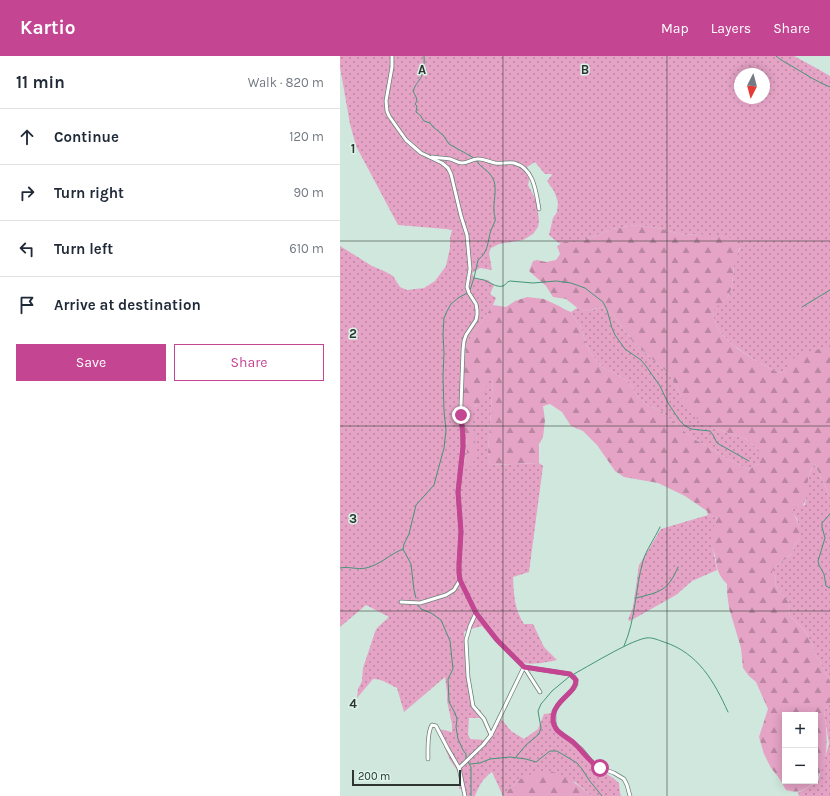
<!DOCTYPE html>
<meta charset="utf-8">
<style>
:root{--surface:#fff;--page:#f2f2f3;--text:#1f2937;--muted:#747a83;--line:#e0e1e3;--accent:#c44592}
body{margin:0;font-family:Karla,sans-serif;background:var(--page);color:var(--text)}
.controls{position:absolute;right:12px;bottom:12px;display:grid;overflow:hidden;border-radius:0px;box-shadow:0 2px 10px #0003}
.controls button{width:36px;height:36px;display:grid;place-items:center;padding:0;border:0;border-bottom:1px solid var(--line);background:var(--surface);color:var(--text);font:20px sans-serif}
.compass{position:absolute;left:394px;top:12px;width:36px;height:36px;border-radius:50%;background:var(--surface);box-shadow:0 2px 10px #0003;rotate:186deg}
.scale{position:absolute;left:12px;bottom:10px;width:109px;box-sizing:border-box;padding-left:4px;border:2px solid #2d3632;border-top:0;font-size:11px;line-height:14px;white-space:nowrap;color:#2d3632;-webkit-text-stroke:3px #ddf4e9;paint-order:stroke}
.stop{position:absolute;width:12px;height:12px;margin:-9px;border:3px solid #c44592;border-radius:50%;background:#fff}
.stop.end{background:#c44592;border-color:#fff;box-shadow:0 1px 4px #0008}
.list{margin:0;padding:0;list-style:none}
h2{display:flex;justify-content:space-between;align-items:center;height:52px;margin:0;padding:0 16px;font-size:17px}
h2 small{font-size:13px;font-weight:400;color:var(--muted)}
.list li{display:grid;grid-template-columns:26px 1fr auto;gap:12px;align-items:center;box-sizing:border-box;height:56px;padding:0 16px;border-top:1px solid var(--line)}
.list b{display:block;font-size:15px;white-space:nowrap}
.list em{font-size:13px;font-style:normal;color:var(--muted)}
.actions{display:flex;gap:8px;padding:12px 16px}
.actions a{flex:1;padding:9px 0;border:1px solid var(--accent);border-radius:0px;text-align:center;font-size:14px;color:var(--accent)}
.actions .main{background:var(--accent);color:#fff}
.icon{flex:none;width:22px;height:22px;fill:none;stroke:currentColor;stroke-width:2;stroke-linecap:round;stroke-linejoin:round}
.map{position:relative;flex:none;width:490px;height:740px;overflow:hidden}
header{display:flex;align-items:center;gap:24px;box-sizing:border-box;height:56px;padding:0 20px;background:var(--accent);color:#fff}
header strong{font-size:19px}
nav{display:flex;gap:22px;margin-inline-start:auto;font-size:14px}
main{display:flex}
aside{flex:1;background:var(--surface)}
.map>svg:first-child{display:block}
</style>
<header>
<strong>Kartio</strong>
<nav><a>Map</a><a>Layers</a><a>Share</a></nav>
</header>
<main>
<aside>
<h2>11 min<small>Walk · 820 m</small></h2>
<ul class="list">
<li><svg class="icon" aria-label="ahead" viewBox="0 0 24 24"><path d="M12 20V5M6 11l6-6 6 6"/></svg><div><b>Continue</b></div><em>120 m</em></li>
<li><svg class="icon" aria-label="right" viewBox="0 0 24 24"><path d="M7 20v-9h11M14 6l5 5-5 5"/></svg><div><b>Turn right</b></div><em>90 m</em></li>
<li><svg class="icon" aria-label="left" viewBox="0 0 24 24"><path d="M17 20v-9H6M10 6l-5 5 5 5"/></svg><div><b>Turn left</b></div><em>610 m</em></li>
<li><svg class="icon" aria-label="arrive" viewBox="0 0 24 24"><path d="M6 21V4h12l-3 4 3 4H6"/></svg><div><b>Arrive at destination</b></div></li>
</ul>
<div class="actions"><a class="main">Save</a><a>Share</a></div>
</aside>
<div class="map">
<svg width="490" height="740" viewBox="0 0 490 740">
<defs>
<pattern id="grass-dots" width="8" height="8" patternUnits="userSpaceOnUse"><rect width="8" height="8" fill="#e5a3c6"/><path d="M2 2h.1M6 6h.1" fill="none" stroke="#ba86a1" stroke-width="1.8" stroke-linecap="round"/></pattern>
<pattern id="forest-firs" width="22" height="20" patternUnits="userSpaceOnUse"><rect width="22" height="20" fill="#e5a3c6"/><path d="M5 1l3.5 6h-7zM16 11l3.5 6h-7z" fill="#ba86a1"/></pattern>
</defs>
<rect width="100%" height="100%" fill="#cfe7dc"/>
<!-- grass -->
<g fill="url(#grass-dots)" fill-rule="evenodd">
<path d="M0,0H454L476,12L490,20V292H485L446,315L439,317C421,308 366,279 374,254C376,249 382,247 385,244C388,242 390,237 391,234C393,226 393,217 394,209C395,203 398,197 400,192L359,178L344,179L318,172L294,169L272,173L255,180L237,186H224L221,188L216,185L209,179L213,162L217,156L218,146L214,135L207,125L212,119L211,118H205L195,106L187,111L190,120L188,129L196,144L199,164L198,171L193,178L183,184L159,188L151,192L149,197L152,214L140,212L132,217L135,223L148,224L154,229L150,238L156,242L153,249L127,287L123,311V369L126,379L127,398L122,410H132L135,391L130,354L133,351L136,350L148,323H151L153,325L148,396L150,409L199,407L203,410L189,516L173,521C174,540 174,551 184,568H193L204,591L217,604C208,606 189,610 180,606C168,601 150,580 142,570L127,574L124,576L128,622L130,638L134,641V644L132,648L135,653L141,654L140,662H129L128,678L130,683L145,684L151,679L159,660L171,675L184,683L198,673L204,658L213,657V666L216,675L234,689L254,710L273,722L279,727L280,737L281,740H252L235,726L179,724C174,730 167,732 166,740H163L152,716C143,722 139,730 135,740H127L123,733H119V717L110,704L98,676L99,673L112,676V668L107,645V636L105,621L64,656L57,632C49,628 42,623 33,623L17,642L18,633L22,625L23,612L35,576L37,572L49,561L26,549L0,571V190L32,210L44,215L53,220L60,231L67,234L84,232L95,225L106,210L110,192V182L112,174L106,173L58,169L16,90L10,68L0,11ZM400,18H424V42H400Z"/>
<path d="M261,251L266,253L274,260L293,286L328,317L337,331L343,345L374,372L406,383L419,394V408L408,413L389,404L369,391L352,382L321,355L306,348L298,341L290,327L275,317L265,313L254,302L246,289L242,274L231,256L237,252C245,257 253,254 261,251Z"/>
<path d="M475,408L490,441V625L476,599L474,593L466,576L450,560L449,546L437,532L435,527L436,521L432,516L435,511L453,497L454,489L460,483C459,477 459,469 457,463C455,459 452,457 452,451L465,449C467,435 466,418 475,408Z"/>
<polygon points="368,459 377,462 372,478 371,487 374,498 377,514 352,525 336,539 290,565 288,564 293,551 299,509 321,473"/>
<polygon points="490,647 490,740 459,740 458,736 462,735 478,725 489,688 484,655"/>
</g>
<!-- forest -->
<g fill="url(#forest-firs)" fill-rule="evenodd">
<path d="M294,169L318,172L344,179L359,178L391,182L400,186C400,194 396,201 394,210C392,220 394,233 387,242C384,247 376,249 374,255C367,280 421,308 439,317L446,315L448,306L459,299L485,292H490V441L475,408C463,421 471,442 461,452H452C453,457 455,460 457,465C460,471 460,477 460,483L454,489L453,497L435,511L432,516L436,521L435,527L437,532L449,546L450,560L466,576L474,593L476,599L490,625V647L484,655C488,680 490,711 471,729C461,736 458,737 446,734L439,722L431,712L424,698L419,681L428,653L416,626L409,620L403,612L401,592L389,552L387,536V528C377,518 377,512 375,499C374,495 371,491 371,487C370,479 374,470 377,462L368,459L367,455L345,440L318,427L284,421L275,415L257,389L243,375L231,370L222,356L210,348L203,350L205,364L203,381L199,388V407L150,409L148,397L153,325L151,323H148C146,332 146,342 138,348C135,350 133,351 130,354C133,372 139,393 132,410L122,411L127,398L126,379L123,369V311L127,287L153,249L160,250L166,251L175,245L187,241L204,243L219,250L224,253L231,256L242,274L246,289L254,302L265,313L275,317L290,327L298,341L306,348L321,355L352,382L369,391L389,404L408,413L419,408V394L406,383L374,372L356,362L343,345L337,331L328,317L293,286L274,260L266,253L261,251L247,255L240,254L226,243L213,241L206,230L189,215L193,205L197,204L206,206L216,204L220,198L217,190L224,186H237L255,180L272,173ZM445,659H475V725H445Z"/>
<path d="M200,716C204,716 209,715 213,716C228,720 240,731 252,740H166C167,733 171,732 176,727C183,720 191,718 200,716Z"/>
</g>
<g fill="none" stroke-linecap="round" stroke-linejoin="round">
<!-- stream -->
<g stroke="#459578" stroke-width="1">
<path d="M84,0C85,5 83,20 80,23C76,29 76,28 73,35C75,40 79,43 75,48L77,50L76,56L81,60L82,62L84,65L90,67L93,71L103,79L109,88L134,102"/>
<path d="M436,0C441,5 449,8 455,12C467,19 477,26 490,31"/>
<path d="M134,222C137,223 141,223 144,224C149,226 157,232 163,230C166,229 166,226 170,225L193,227L216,225L231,227L245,232L263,246L267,254L272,272L275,279L285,293L301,304L306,310L320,330L328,347L340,365L344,369L351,373L370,375L373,379L377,387L409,405"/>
<path d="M130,234L134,222L138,204C149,195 147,187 151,174C152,171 154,168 155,165C156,162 154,159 154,156C153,146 157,135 154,125C150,114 141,113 136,104"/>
<polyline points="462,251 490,234"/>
<polyline points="490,458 482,467 482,471 485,482 478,505 479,509 484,518 486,530 490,532"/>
<path d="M0,512C9,510 17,514 26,512C40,509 50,498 63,493"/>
<polyline points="76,542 74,534 71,508 63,493 64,488 69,478 76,449 94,429 98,414 104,392 106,374 104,355 103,320 104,297 103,278 104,262 107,255 111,248 118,242 127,237"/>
<path d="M296,542C320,536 328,535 338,511"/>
<polyline points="78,549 81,553 91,557 101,564 110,585 113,613 108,623 109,646 115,657 117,663 116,671 118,683 123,694 126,698 126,703"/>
<path d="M284,590C296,563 295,533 303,505C306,494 315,482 320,471"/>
<path d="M234,618C252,608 270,597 289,588C294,586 300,583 306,582C312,581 318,584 324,586C358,597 374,625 388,656"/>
<polyline points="176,701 186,689 199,678 201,672 198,655 201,648 212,635 230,620"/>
<polyline points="128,706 131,711 131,740"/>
<polyline points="130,708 140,707 150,703 170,701 186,703 196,706 210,695 217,695 237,707 242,713 249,724 262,740"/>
</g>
<defs>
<g id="street">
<polyline points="52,0 52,11 46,45 47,55 49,60 66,84 81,97 102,107 108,112 111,118 121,160 127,179 130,213 127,231 129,237 136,248 137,254 137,259 136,264 126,279 124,285 123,294 121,349 123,391 118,436 121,476 119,508 119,517 120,524 136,557 157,584 184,611 200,636"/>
<path d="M92,101C98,102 104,102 110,103C114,104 118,107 122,107C128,107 132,103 137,103C143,102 149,106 155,107C161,108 168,106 174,107C194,112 196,136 199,153"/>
<polyline points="61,546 80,547 106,539 114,534 120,524"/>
<polyline points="136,557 130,570 126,584 128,621 133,650 144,663 151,679"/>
<path d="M88,703C88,694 87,676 92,669L96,670L97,672L108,693L119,712L125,740"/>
<polyline points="119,712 143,689 151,679 184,611 223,617 229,618 234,621 236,624 236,628 234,632 221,645 214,655 214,666 215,670 217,674 241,693 255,710 274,717 284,723 287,729 290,740"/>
</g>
</defs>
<!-- street casing -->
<use href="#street" stroke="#6c8178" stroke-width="4.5"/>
<!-- street -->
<use href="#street" stroke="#fff" stroke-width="3"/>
</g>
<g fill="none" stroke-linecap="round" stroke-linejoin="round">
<!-- route -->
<path stroke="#c44592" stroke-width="5" d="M121,359L123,380V391L118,436L121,476L119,508V517L120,524L136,557L157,584L184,611L230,618L236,624C236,638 213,644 213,663C213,667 215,672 218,675C222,679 228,682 233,686C242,694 249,706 260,712"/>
</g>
<!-- grid -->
<path fill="none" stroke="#2d3632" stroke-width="1" stroke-opacity="0.55" d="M163,0V740M327,0V740M0,185H490M0,370H490M0,555H490"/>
<g font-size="13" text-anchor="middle" font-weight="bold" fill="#2d3632" stroke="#ddf4e9" stroke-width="3" stroke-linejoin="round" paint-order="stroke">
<text x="82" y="18">A</text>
<text x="245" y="18">B</text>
<text x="13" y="97">1</text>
<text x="13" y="282">2</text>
<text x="13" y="467">3</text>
<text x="13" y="652">4</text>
</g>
</svg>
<div class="controls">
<button>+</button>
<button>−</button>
</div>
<svg class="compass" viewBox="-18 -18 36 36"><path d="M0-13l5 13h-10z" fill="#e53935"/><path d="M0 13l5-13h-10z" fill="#747a83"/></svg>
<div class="scale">200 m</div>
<div class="stop" style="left:260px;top:712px"></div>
<div class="stop end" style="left:121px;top:359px"></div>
</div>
</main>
